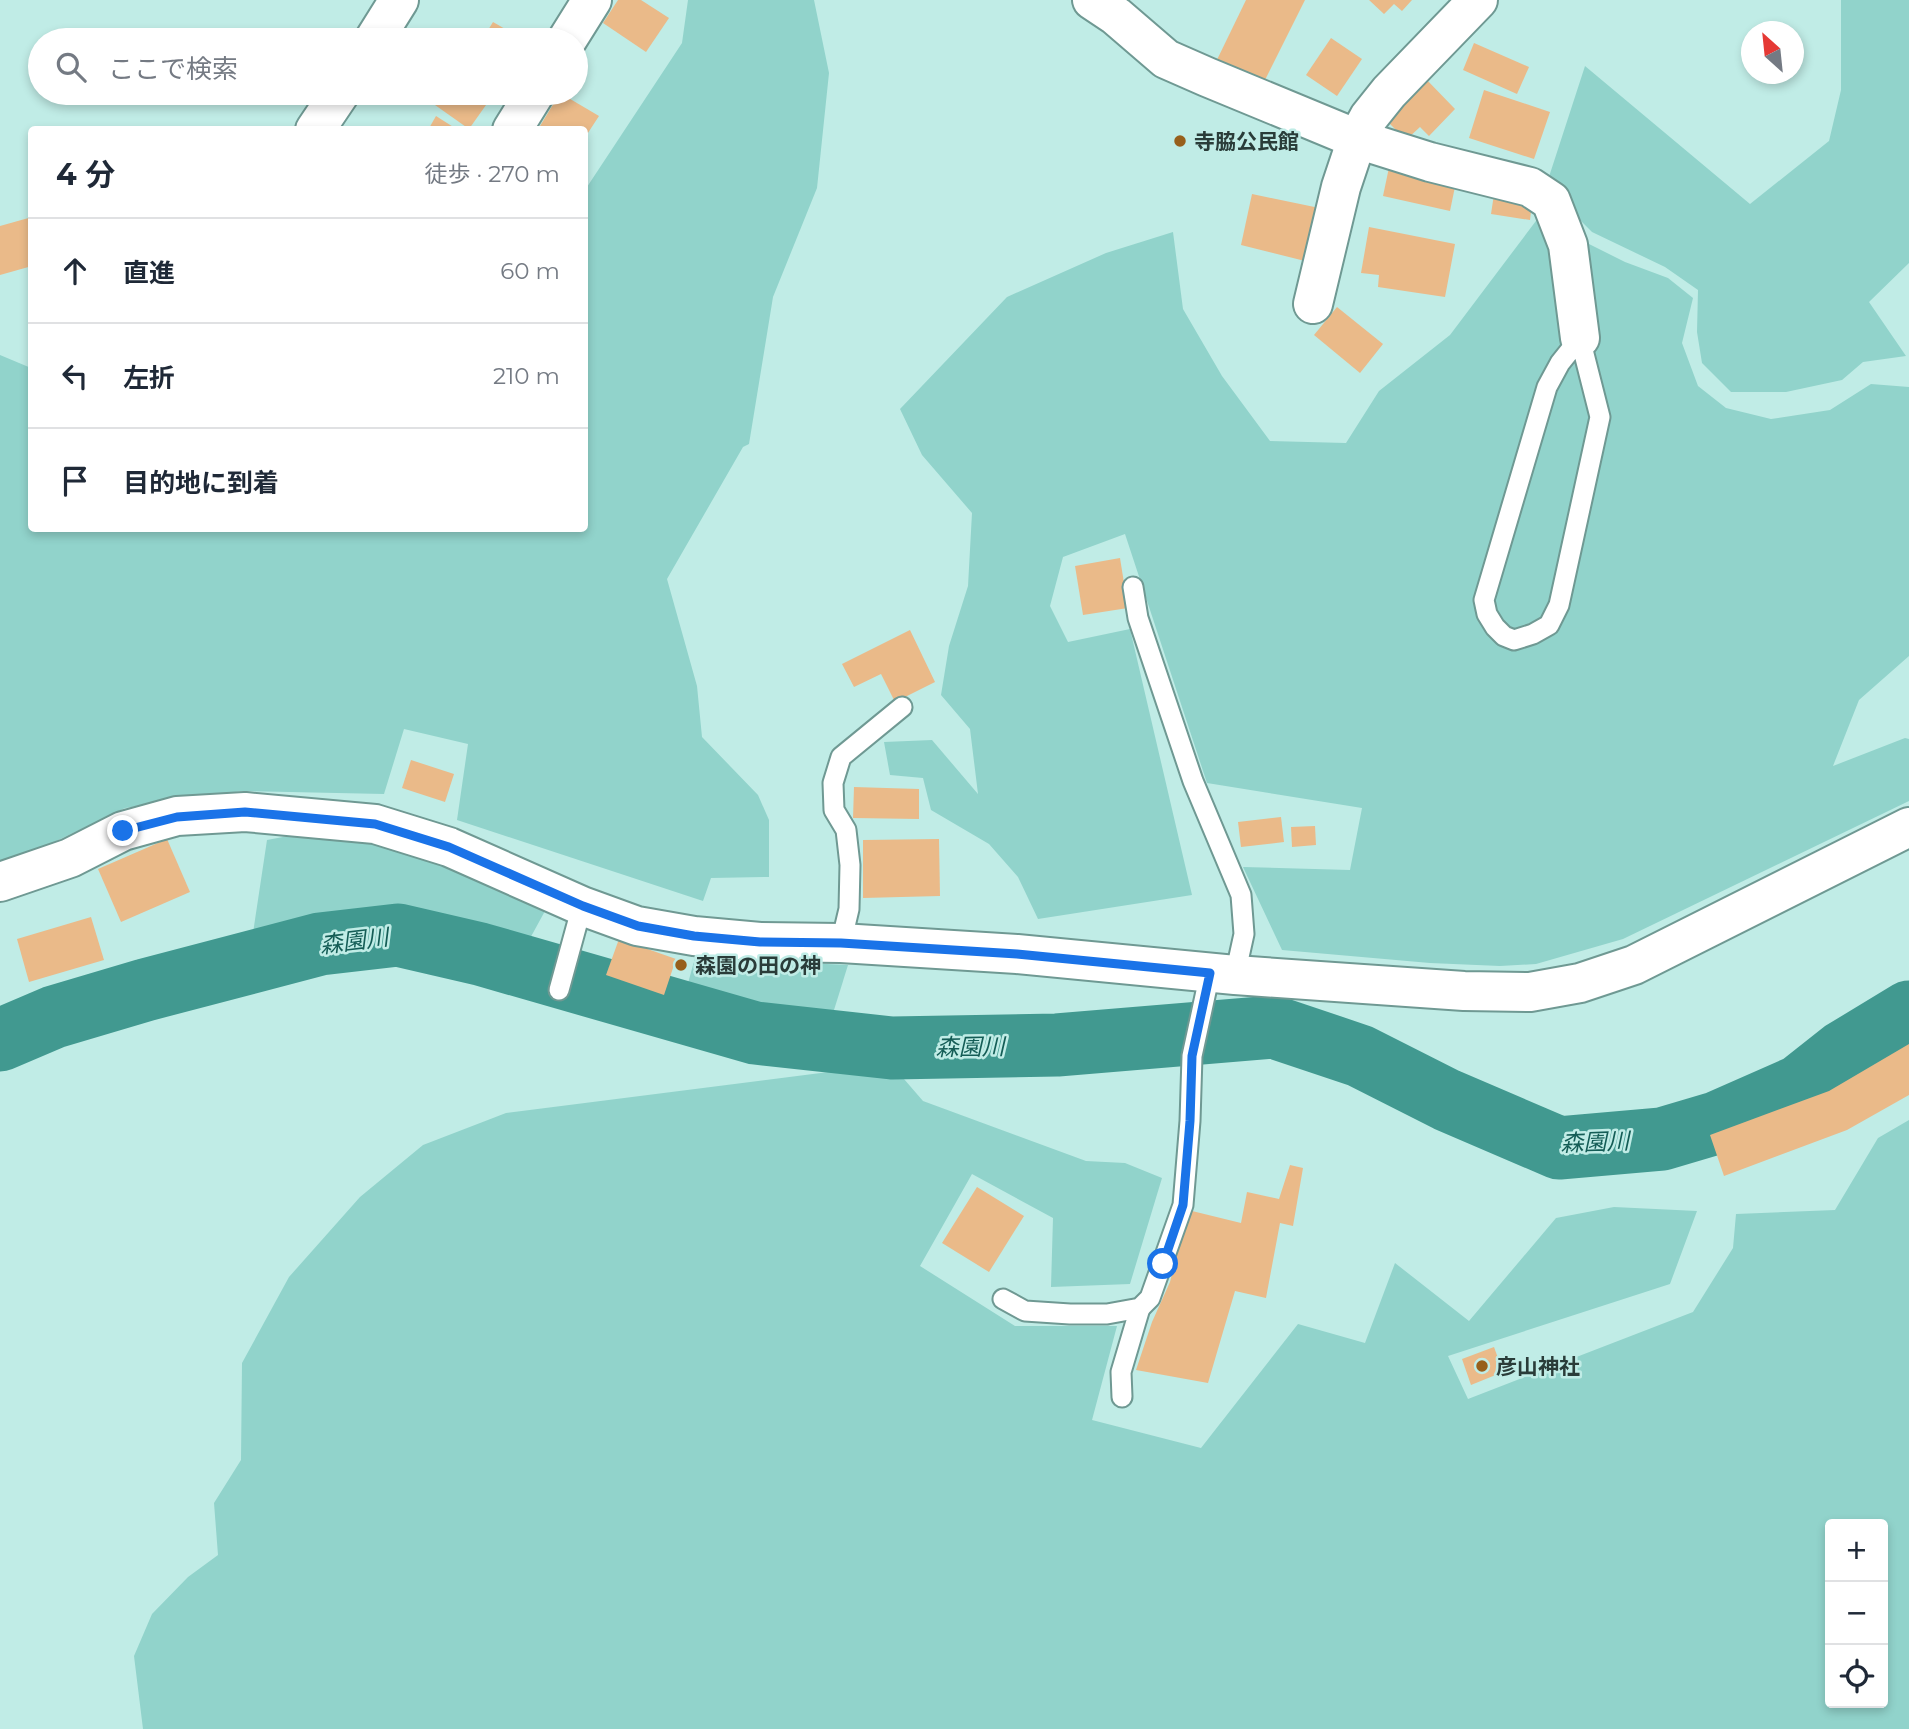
<!DOCTYPE html>
<html lang="ja">
<meta charset="utf-8">
<style>
:root{--surface:#fff;--page:#f2f2f3;--text:#1f2937;--muted:#747a83;--line:#e0e1e3}
body{margin:0;font-family:Montserrat,"Noto Sans JP",sans-serif;background:var(--page);color:var(--text)}
.controls{position:absolute;right:21px;bottom:21px;display:grid;overflow:hidden;border-radius:7px;box-shadow:0 4px 10px #0003}
.controls button{width:63px;height:63px;display:grid;place-items:center;padding:0;border:0;border-bottom:2px solid var(--line);background:var(--surface);color:var(--text);font:35px sans-serif}
.compass{position:absolute;left:1741px;top:21px;width:63px;height:63px;border-radius:50%;background:var(--surface);box-shadow:0 4px 10px #0003;rotate:333deg}
.stop{position:absolute;width:21px;height:21px;margin:-16px;border:5px solid #1a73e8;border-radius:50%;background:#fff}
.stop.end{background:#1a73e8;border-color:#fff;box-shadow:0 2px 7px #0008}
.list{margin:0;padding:0;list-style:none}
h2{display:flex;justify-content:space-between;align-items:center;height:91px;margin:0;padding:0 28px;font-size:30px}
h2 small{font-size:23px;font-weight:400;color:var(--muted)}
.list li{display:grid;grid-template-columns:46px 1fr auto;gap:21px;align-items:center;box-sizing:border-box;height:105px;padding:0 28px;border-top:2px solid var(--line)}
.list b{display:block;font-size:26px;white-space:nowrap}
.list em{font-size:23px;font-style:normal;color:var(--muted)}
.icon{flex:none;width:38px;height:38px;fill:none;stroke:currentColor;stroke-width:2;stroke-linecap:round;stroke-linejoin:round}
.map{position:relative;flex:none;width:1909px;height:1729px;overflow:hidden}
.search{position:absolute;background:var(--surface);box-shadow:0 4px 10px #0003;left:28px;top:28px;width:560px;height:77px;display:flex;align-items:center;gap:18px;box-sizing:border-box;padding:0 24px;border-radius:38px;color:var(--muted);font-size:26px}
.panel{position:absolute;background:var(--surface);box-shadow:0 4px 10px #0003;left:28px;top:126px;width:560px;height:406px;border-radius:7px}
.map>svg:first-child{display:block}
</style>
<div class="map">
<svg width="1909" height="1729" viewBox="0 0 1909 1729">
<rect width="100%" height="100%" fill="#c0ece6"/>
<!-- green -->
<g fill="#91d3cb" fill-rule="evenodd">
<polygon points="688,0 814,0 829,73 817,188 773,297 749,444 743,447 667,579 697,686 702,737 758,795 769,820 769,877 711,878 703,901 457,820 468,744 404,729 384,794 242,791 125,808 0,868 0,355 31,368 32,528 584,528 585,190 682,43"/>
<polygon points="1841,0 1909,0 1909,263 1869,302 1906,356 1863,362 1842,380 1786,392 1731,392 1702,363 1697,332 1698,290 1665,267 1592,232 1546,186 1585,66 1750,204 1829,141 1841,90"/>
<polygon points="1548,205 1579,239 1625,262 1668,278 1693,298 1682,343 1698,386 1726,408 1771,419 1830,410 1871,384 1909,387 1909,656 1859,700 1833,766 1905,738 1909,739 1909,801 1623,939 1536,964 1500,966 1430,963 1282,950 1243,867 1350,870 1362,808 1207,783 1125,534 1063,557 1050,606 1068,642 1130,629 1192,895 1038,919 1018,877 989,844 931,810 923,778 890,775 884,742 932,740 978,794 970,729 941,695 949,646 968,586 972,513 922,455 900,409 1007,297 1106,253 1173,232 1183,309 1222,376 1270,441 1346,443 1379,391 1450,335"/>
<polygon points="304,833 372,839 434,861 545,911 522,953 442,932 372,917 253,933 267,840"/>
<polygon points="695,958 848,965 830,1023 683,1001"/>
<path d="M891,1064L923,1101L1086,1161L1125,1163L1162,1178L1130,1284L1051,1287L1053,1218L972,1174L920,1266L1015,1326H1117L1092,1420L1201,1448L1298,1324L1365,1343L1395,1263L1469,1321L1556,1218L1614,1207L1697,1211L1670,1284L1448,1356L1468,1399L1693,1312L1733,1248L1736,1214L1835,1210L1878,1138L1909,1120V1729H143L134,1656L152,1614L188,1577L218,1555L214,1503L241,1460L242,1363L289,1277L360,1197L423,1145L506,1113ZM1883,1524V1703H1830V1524Z"/>
</g>
<g fill="none" stroke-linecap="round" stroke-linejoin="round">
<!-- river -->
<polyline stroke="#419990" stroke-width="63" points="0,1040 54,1017 145,990 320,944 398,935 480,954 755,1033 892,1048 1057,1045 1274,1027 1360,1056 1447,1100 1559,1148 1662,1139 1716,1123 1800,1086 1843,1052 1909,1012"/>
</g>
<!-- building -->
<g fill="#eaba89">
<polygon points="618,0 641,0 669,18 646,52 603,23"/>
<polygon points="1246,0 1305,0 1260,90 1213,68"/>
<polygon points="1369,0 1412,0 1402,11 1394,4 1384,14"/>
<polygon points="493,22 524,40 482,40"/>
<polygon points="1331,38 1362,59 1337,96 1306,75"/>
<polygon points="1474,43 1529,67 1517,94 1463,70"/>
<polygon points="1424,77 1455,109 1429,136 1420,127 1406,140 1384,118"/>
<polygon points="1484,90 1550,112 1534,159 1469,138"/>
<polygon points="444,93 483,93 491,98 469,129 435,105"/>
<polygon points="560,93 599,116 584,139 584,130 546,130 540,126"/>
<polygon points="436,116 458,130 428,130"/>
<polygon points="1391,158 1458,172 1450,211 1383,196"/>
<polygon points="1496,181 1534,186 1530,220 1491,214"/>
<polygon points="1252,194 1329,210 1317,264 1241,245"/>
<polygon points="32,217 32,266 0,275 0,226"/>
<polygon points="1369,227 1455,244 1445,297 1378,287 1379,275 1361,273"/>
<polygon points="1337,307 1383,344 1360,373 1314,335"/>
<polygon points="1120,558 1128,608 1083,615 1075,566"/>
<polygon points="910,630 935,682 895,702 881,674 854,687 842,664"/>
<polygon points="411,760 454,774 445,802 402,788"/>
<polygon points="854,787 919,789 919,819 853,818"/>
<polygon points="1281,817 1284,842 1241,847 1238,822"/>
<polygon points="1315,826 1316,845 1292,847 1291,827"/>
<polygon points="167,839 190,892 121,922 98,869"/>
<polygon points="939,839 940,896 863,898 863,840"/>
<polygon points="91,917 104,960 29,982 17,939"/>
<polygon points="619,939 676,959 664,995 606,975"/>
<polygon points="1909,1044 1909,1095 1847,1130 1724,1176 1710,1135 1829,1091"/>
<polygon points="1290,1165 1303,1168 1293,1226 1280,1223 1266,1298 1235,1291 1208,1383 1136,1370 1152,1322 1170,1282 1188,1210 1241,1223 1247,1192 1279,1199"/>
<polygon points="977,1187 1024,1216 989,1272 942,1243"/>
<polygon points="1494,1347 1503,1372 1471,1385 1462,1359"/>
</g>
<g fill="none" stroke-linecap="round" stroke-linejoin="round">
<defs>
<g id="lane">
<polygon points="1580,338 1600,417 1559,605 1549,625 1533,634 1514,640 1504,636 1495,627 1487,614 1484,600 1547,387 1560,363"/>
<polyline points="1133,587 1138,618 1193,781 1241,895 1244,934 1235,975"/>
<polyline points="841,943 849,909 850,865 846,830 834,810 833,783 841,757 902,707"/>
<polyline points="559,990 582,906"/>
<polyline points="1003,1299 1025,1311 1070,1314 1107,1314 1140,1308 1150,1298 1183,1205 1190,1121 1192,1056 1210,973"/>
<polyline points="1122,1397 1121,1372 1140,1308"/>
</g>
<g id="street">
<polyline points="1092,0 1116,16 1166,59 1207,77 1357,139 1430,162 1530,187 1551,201 1568,245 1580,338"/>
<polyline points="374,40 399,0"/>
<polyline points="567,40 592,0"/>
<polyline points="315,130 340,93"/>
<polyline points="512,130 535,93"/>
<polyline points="1313,304 1341,187 1357,139 1369,117 1389,92 1478,0"/>
<polyline points="0,882 70,858 123,831 177,816 245,812 375,824 449,847 582,906 637,926 694,936 760,942 841,943 1017,954 1235,975 1464,991 1530,992 1580,983 1634,965 1909,827"/>
</g>
</defs>
<!-- lane casing -->
<use href="#lane" stroke="#6f9993" stroke-width="23"/>
<!-- street casing -->
<use href="#street" stroke="#6f9993" stroke-width="42"/>
<!-- lane -->
<use href="#lane" stroke="#fff" stroke-width="19"/>
<!-- street -->
<use href="#street" stroke="#fff" stroke-width="38"/>
</g>
<g fill="none" stroke-linecap="round" stroke-linejoin="round">
<!-- route -->
<polyline stroke="#1a73e8" stroke-width="9" points="123,831 177,817 245,812 375,824 449,847 583,906 638,926 694,936 760,942 841,943 1017,954 1210,973 1192,1056 1190,1121 1183,1205 1163,1264"/>
</g>
<!-- markers -->
<g fill="#975f1b" stroke="#c0ece6" stroke-width="2.5">
<circle cx="1180" cy="141" r="7"/>
<circle cx="681" cy="965" r="7"/>
<circle cx="1482" cy="1366" r="7"/>
</g>
<g text-anchor="middle" dominant-baseline="central" stroke-width="5" stroke-linejoin="round" paint-order="stroke">
<!-- poi labels -->
<g font-size="21" font-weight="bold" fill="#2a3c39" stroke="#c0ece6" text-anchor="start">
<text x="1194" y="141">寺脇公民館</text>
<text x="695" y="965">森園の田の神</text>
<text x="1496" y="1366">彦山神社</text>
</g>
<!-- water labels -->
<g font-size="23" font-style="italic" fill="#145d56" stroke="#c0ece6">
<text transform="translate(354 941) rotate(-7)">森園川</text>
<text transform="translate(970 1047) rotate(-1)">森園川</text>
<text transform="translate(1595 1142) rotate(-2)">森園川</text>
</g>
</g>
</svg>
<div class="controls">
<button>+</button>
<button>−</button>
<button><svg class="icon" aria-label="locate" viewBox="0 0 24 24"><circle cx="12" cy="12" r="6"/><path d="M12 2v4M12 18v4M2 12h4M18 12h4"/></svg></button>
</div>
<svg class="compass" viewBox="-18 -18 36 36"><path d="M0-13l5 13h-10z" fill="#e53935"/><path d="M0 13l5-13h-10z" fill="#747a83"/></svg>
<div class="stop" style="left:1163px;top:1264px"></div>
<div class="stop end" style="left:123px;top:831px"></div>
<div class="search"><svg class="icon" aria-label="search" viewBox="0 0 24 24"><circle cx="10" cy="10" r="6"/><path d="M15 15l6 6"/></svg>ここで検索</div>
<section class="panel">
<h2>4 分<small>徒歩 · 270 m</small></h2>
<ul class="list">
<li><svg class="icon" aria-label="ahead" viewBox="0 0 24 24"><path d="M12 20V5M6 11l6-6 6 6"/></svg><div><b>直進</b></div><em>60 m</em></li>
<li><svg class="icon" aria-label="left" viewBox="0 0 24 24"><path d="M17 20v-9H6M10 6l-5 5 5 5"/></svg><div><b>左折</b></div><em>210 m</em></li>
<li><svg class="icon" aria-label="arrive" viewBox="0 0 24 24"><path d="M6 21V4h12l-3 4 3 4H6"/></svg><div><b>目的地に到着</b></div></li>
</ul>
</section>
</div>
